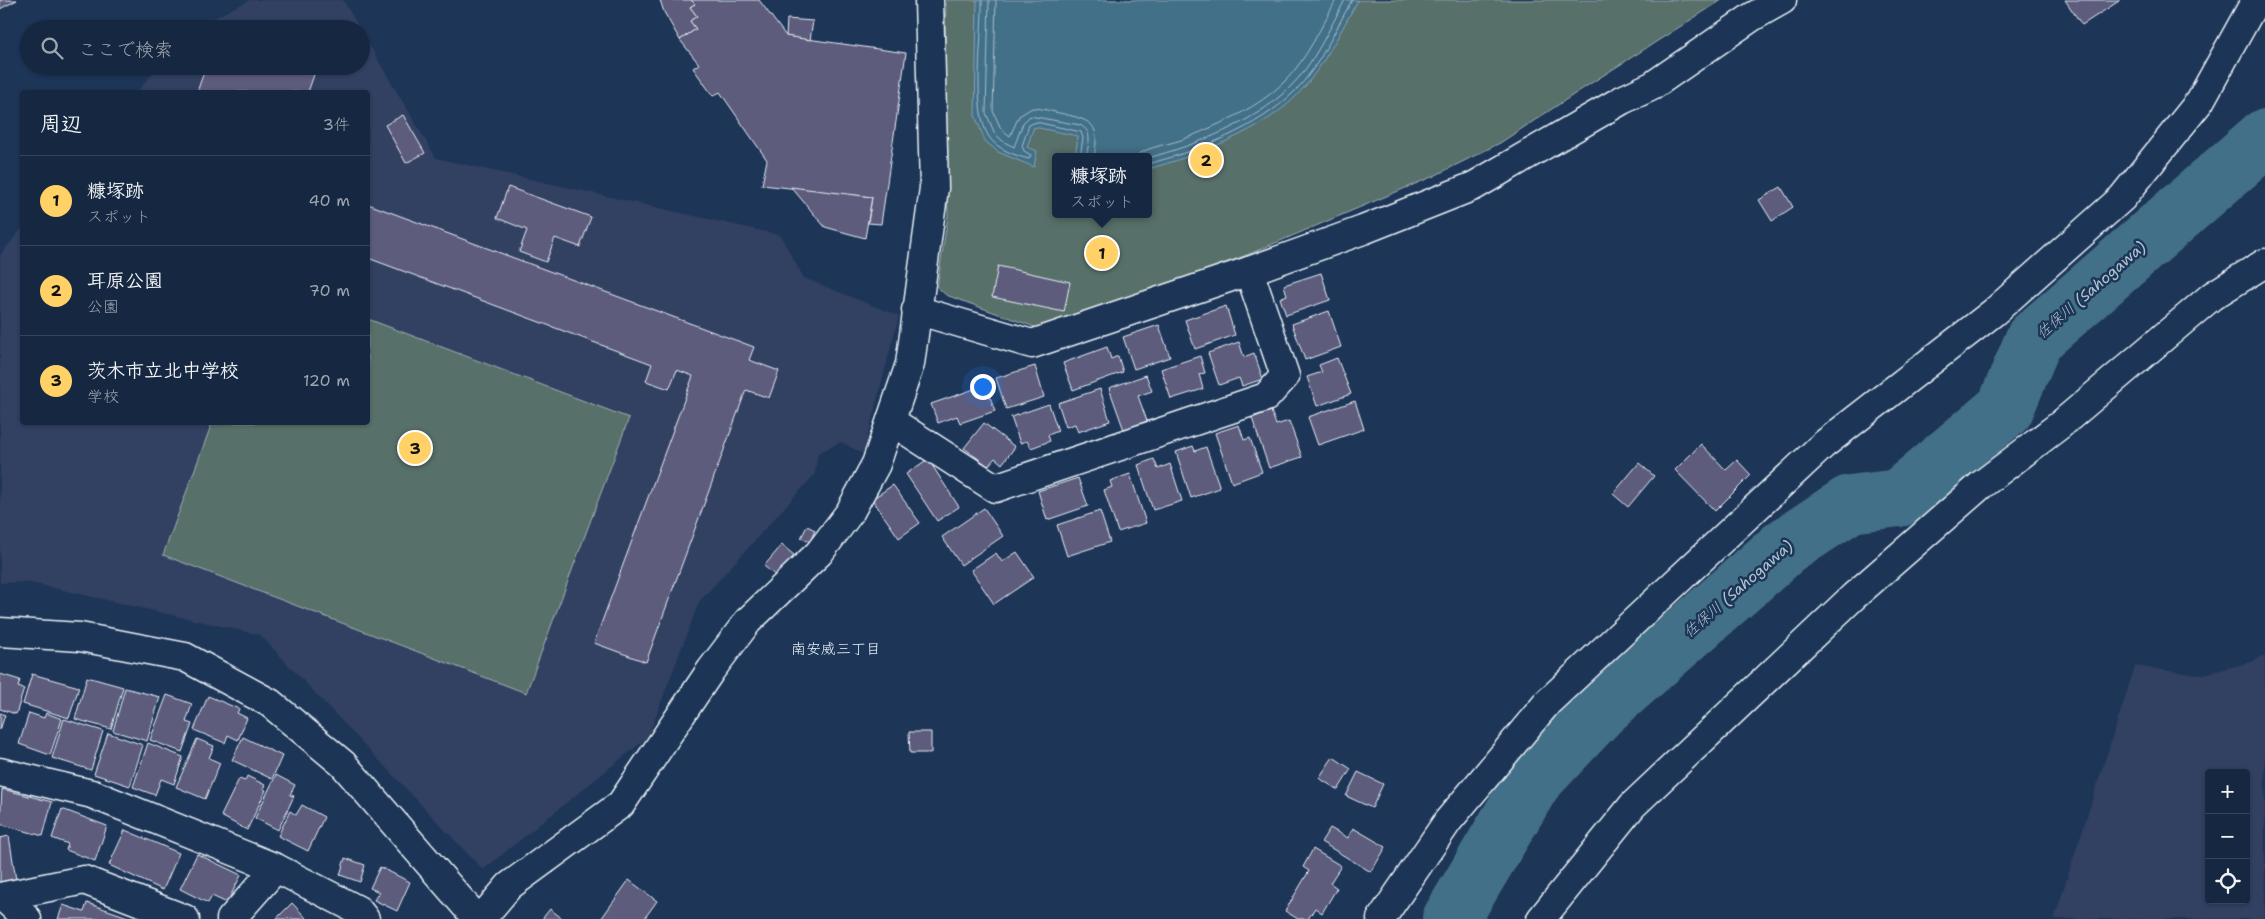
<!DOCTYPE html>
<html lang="ja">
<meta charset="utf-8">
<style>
:root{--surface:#162841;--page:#1f3048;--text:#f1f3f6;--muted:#9ea6b1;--line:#35445a;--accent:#ffd166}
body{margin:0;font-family:"Shantell Sans","Klee One",sans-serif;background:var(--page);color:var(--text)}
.controls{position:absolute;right:15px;bottom:15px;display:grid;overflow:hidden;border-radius:5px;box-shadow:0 1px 4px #0004}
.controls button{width:45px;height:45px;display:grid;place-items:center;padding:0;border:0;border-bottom:1px solid var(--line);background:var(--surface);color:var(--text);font:25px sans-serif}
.you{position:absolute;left:982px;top:386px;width:18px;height:18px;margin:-12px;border:4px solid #fff;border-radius:50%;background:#1a73e8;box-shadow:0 0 0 8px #1a73e833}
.badge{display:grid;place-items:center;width:32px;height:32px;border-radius:50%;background:var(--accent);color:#111;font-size:16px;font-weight:700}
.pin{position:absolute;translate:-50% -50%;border:2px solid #fff;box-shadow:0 1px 5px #0006}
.popup{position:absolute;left:1052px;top:153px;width:100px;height:65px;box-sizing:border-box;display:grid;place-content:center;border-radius:5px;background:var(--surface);filter:drop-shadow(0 1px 4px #0005);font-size:16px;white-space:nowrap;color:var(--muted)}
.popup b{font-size:19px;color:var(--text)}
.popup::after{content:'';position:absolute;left:50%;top:100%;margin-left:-10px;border:10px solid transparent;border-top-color:var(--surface)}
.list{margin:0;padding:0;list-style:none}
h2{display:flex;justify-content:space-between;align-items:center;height:65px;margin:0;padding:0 20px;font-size:21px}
h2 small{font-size:16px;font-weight:400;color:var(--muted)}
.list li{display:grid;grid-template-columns:32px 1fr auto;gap:15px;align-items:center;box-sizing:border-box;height:90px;padding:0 20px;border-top:1px solid var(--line)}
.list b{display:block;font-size:19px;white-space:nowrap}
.list p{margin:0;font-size:16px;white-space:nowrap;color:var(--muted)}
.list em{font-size:16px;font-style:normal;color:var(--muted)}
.icon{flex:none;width:28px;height:28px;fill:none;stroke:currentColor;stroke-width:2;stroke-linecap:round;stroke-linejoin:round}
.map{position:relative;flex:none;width:2265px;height:919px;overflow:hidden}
.search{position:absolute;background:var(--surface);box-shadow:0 1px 4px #0004;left:20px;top:20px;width:350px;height:55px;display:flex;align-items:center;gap:12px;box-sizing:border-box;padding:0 18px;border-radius:28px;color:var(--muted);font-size:19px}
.panel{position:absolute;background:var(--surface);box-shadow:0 1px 4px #0004;left:20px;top:90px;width:350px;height:335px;border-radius:5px}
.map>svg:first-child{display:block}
</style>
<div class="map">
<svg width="2265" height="919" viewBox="0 0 2265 919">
<rect width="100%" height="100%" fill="#1d3557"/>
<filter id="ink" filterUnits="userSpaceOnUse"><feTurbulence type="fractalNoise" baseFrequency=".02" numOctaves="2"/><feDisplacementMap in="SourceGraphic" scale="10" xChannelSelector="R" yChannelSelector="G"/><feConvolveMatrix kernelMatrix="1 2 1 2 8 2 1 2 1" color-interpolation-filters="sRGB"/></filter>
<g filter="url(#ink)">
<!-- built -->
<g fill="#304162" fill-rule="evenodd">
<polygon points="250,0 343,0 360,29 191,29"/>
<polygon points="361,31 436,158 780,235 804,278 899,316 863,454 841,442 818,453 815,474 699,602 648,737 483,870 260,635 27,582 0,583 0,255 22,228 22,422 368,422 368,92 137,92 159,66 361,66"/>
<path d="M2265,655V919H2054L2135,666L2200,675L2251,662ZM2209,773H2246V900H2209Z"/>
</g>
<!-- green -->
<g fill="#596f6b" stroke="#a0b0b2" fill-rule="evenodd">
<path d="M946,0H1722L1596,80L1500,143L1434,176L1247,255L1043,330L946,295L937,287L948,215L943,116ZM1056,157H1148V214H1056Z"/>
<polygon points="368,319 629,418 526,693 163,555 212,423 368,422"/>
</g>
<!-- water -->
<path fill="#436f88" stroke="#85a3b5" d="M977,0H1358C1340,32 1324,66 1299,93C1266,130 1195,156 1148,169V157H1075L1078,136L1034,127L1027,147L1037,151L1034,167L998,152L985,141L975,115Z"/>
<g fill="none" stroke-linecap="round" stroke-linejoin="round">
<!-- shore -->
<g stroke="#a6bdcb" stroke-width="1">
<path d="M982,0C983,35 971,110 989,137C997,149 1016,156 1029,159L1031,155L1024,151L1022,146L1029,125L1036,122L1081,132L1083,138L1080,157"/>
<path d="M989,0L986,113L995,134L1004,142L1014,147L1023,123L1030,116L1080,125C1094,132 1088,145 1086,157"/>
<path d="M996,0L993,111L1001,129L1010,136L1019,116L1032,108C1042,108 1053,112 1064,114C1094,121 1100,125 1094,157"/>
<path d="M1135,157C1148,145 1172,145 1189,137C1222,123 1258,108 1285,81C1307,59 1321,27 1336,0"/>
<path d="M1148,158C1198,144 1253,124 1290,87C1314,64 1329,29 1345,0"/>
<path d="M1148,164C1199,150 1257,129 1295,91C1320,66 1335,30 1352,0"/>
</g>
<!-- river -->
<polyline stroke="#436f88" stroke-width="58" points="1451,919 1533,781 1599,711 1785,547 1850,504 1899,498 2005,409 2034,339 2265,138"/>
</g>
<!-- building -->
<g fill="#5d5c7c" stroke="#e8f1f8">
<polygon points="0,0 17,0 0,9"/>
<polygon points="691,0 695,4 690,7 697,16 690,21 696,29 680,40 664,12 660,0"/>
<polygon points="691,0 759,0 786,36 906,53 881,224 868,223 872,197 762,185 767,160 720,92 713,96 693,68 699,64 680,40 696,29 690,21 697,16 690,7 695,4"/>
<polygon points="2065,0 2119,0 2119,1 2082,25"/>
<polygon points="787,19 813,21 810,40 786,36"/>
<polygon points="206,66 308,66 316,69 308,92 197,92"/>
<polygon points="403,115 425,153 406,163 385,125"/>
<polygon points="508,187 591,217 580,247 555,238 546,262 519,252 527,230 497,218"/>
<polygon points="791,187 872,197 865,238 825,227"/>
<polygon points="1781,187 1793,207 1772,221 1759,200"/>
<polygon points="368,204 754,347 749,360 779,371 769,398 746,390 646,662 594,643 693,376 677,370 669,389 646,381 652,364 368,258"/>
<polygon points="998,266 1070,282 1064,312 992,297"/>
<polygon points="1321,273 1330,300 1286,315 1280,298 1287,295 1284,285"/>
<polygon points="1226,306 1235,335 1195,349 1185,320"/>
<polygon points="1329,311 1341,347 1305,360 1292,324"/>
<polygon points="1159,325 1170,357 1134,369 1123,337"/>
<polygon points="1239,342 1244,357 1254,353 1263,379 1242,386 1239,378 1219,385 1208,353"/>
<polygon points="1107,347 1111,359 1118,356 1123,372 1073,390 1063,363"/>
<polygon points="1200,356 1205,373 1199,374 1203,389 1171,399 1161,369"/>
<polygon points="1337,358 1351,394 1317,406 1307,377 1322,372 1319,365"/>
<polygon points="1035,366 1044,397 1006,409 996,378"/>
<polygon points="1146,375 1152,391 1138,396 1147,421 1124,430 1109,388"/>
<polygon points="986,385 995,411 960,423 957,416 938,423 931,404"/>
<polygon points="1100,389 1110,421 1078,432 1075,424 1066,427 1058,403"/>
<polygon points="1355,401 1364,429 1318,445 1308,417"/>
<polygon points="1049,404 1058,431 1048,435 1050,441 1031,448 1027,441 1020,443 1011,417"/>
<polygon points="1271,411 1276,425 1289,421 1302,457 1269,468 1252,418"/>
<polygon points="984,423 1015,447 1002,464 995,458 988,466 964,448"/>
<polygon points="1239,425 1244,440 1250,438 1262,472 1232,483 1215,433"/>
<polygon points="1701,444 1726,470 1737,460 1751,475 1715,511 1675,470"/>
<polygon points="1193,446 1195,451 1206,447 1220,488 1191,498 1176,452"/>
<polygon points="928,459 959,507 937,521 906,474"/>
<polygon points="1154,459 1158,469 1170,464 1182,501 1153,510 1138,465"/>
<polygon points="1639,463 1654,476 1628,507 1613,494"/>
<polygon points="1130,474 1146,523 1118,532 1104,490 1112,487 1110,481"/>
<polygon points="1078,478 1088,506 1047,520 1038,491"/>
<polygon points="893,485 920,523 899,538 872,499"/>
<polygon points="984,508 1003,536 961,565 942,537"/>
<polygon points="1100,511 1110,542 1067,556 1057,525"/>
<polygon points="807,526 815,530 810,542 801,538"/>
<polygon points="782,545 795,556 777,577 764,566"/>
<polygon points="1017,552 1034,577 994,604 971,570 996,553 1002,562"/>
<polygon points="0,674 20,680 18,687 24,689 16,714 0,709"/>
<polygon points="32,674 79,687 69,718 23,704"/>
<polygon points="87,677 123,687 111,729 75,719"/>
<polygon points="125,688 160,697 147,741 113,731"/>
<polygon points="167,695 192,704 186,722 192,724 182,752 150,740"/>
<polygon points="208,696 239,709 237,713 247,718 238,740 228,735 225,743 194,730"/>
<polygon points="0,713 5,715 0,730"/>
<polygon points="29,713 44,718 46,713 62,719 50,755 19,744"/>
<polygon points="64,719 103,731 91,770 52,758"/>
<polygon points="909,732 931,732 931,753 910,753"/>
<polygon points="108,733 143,745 130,786 94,774"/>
<polygon points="243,737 282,756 272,779 232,760"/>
<polygon points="197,739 214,746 209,758 220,763 205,799 176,787"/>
<polygon points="148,743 183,757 174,784 161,779 155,795 133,787"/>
<polygon points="1333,757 1351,769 1338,790 1319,778"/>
<polygon points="1358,772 1383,784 1372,808 1346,796"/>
<polygon points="276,775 295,785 290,795 294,796 278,830 255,818"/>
<polygon points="247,776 265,785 263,789 266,790 247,830 221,816 239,779 245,781"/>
<polygon points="2,789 52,802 43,836 0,824"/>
<polygon points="302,805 324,817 308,851 278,836 290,811 296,815"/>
<polygon points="62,809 107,826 95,861 66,850 68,844 52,838"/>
<polygon points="1330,828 1348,838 1353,828 1386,847 1371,872 1321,842"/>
<polygon points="125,830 179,853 163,890 109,865"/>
<polygon points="9,836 16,880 0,882 0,838"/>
<polygon points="1313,849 1341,866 1330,883 1337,888 1322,913 1315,908 1308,919 1298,919 1285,911 1309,871 1303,867"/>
<polygon points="197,854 241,875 227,903 212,896 208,903 180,889"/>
<polygon points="345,858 365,865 360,882 340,875"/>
<polygon points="380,867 410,882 397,911 374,900 379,892 370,888"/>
<polygon points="629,880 657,901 644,919 601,919"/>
<polygon points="87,903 128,917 127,919 58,919 63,905 84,912"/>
<polygon points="292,903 307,919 276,919"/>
<polygon points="550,909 563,919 542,919"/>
</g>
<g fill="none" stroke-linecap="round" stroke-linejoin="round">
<defs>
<g id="street">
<polyline points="916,310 1032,344 1249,271 1363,230 1474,186 1622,100 1652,86 1752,17 1782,0"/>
<polyline points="891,421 995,488 1266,397 1285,376 1249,271"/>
<polyline points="0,772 92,794 276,868 358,910 365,919"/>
<polyline points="0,897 84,880 185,919"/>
<polyline points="3,897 27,919"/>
<polyline points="231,919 276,868"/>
<polyline points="481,919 509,886 621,804 711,670 748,621 819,553 850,512 876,464 910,364 934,188 929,0"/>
<polyline points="1381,919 1448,821 1548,702 1823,445 1994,312 2122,198 2200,101 2256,0"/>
<polyline points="1541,919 1633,805 1854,596 1981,485 2060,425 2212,296 2265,263"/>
</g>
<polyline id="secondary" points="0,632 80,637 185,657 270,703 343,764 477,919"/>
</defs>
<!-- street casing -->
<use href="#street" stroke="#e8f1f8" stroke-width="31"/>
<!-- secondary casing -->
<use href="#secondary" stroke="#e8f1f8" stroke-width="31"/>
<!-- street -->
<use href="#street" stroke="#1d3557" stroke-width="28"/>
<!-- secondary -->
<use href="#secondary" stroke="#1d3557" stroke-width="28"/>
</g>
</g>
<g text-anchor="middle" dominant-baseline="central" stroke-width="5" stroke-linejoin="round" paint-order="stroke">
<!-- water labels -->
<g font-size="15" font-style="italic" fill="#aec4d1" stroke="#1d3557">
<text transform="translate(2091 290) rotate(-41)">佐保川 (Sahogawa)</text>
<text transform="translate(1738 589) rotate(-41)">佐保川 (Sahogawa)</text>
</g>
<!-- neighbourhood labels -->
<g font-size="15" fill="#e8f1f8" stroke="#1d3557">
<text x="836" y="649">南安威三丁目</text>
</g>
</g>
</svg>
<div class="controls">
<button>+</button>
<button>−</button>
<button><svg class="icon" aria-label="locate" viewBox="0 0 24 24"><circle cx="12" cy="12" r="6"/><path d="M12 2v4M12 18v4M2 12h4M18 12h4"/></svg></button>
</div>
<div class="you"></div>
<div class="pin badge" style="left:1102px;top:253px">1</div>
<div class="popup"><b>糠塚跡</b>スポット</div>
<div class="pin badge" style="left:1206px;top:160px">2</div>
<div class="pin badge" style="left:415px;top:448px">3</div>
<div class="search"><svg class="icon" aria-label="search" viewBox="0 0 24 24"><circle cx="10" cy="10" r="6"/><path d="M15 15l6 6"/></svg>ここで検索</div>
<section class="panel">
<h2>周辺<small>3件</small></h2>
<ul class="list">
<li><span class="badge">1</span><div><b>糠塚跡</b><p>スポット</p></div><em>40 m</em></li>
<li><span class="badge">2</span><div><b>耳原公園</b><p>公園</p></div><em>70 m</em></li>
<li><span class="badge">3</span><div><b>茨木市立北中学校</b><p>学校</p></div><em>120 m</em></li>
</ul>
</section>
</div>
